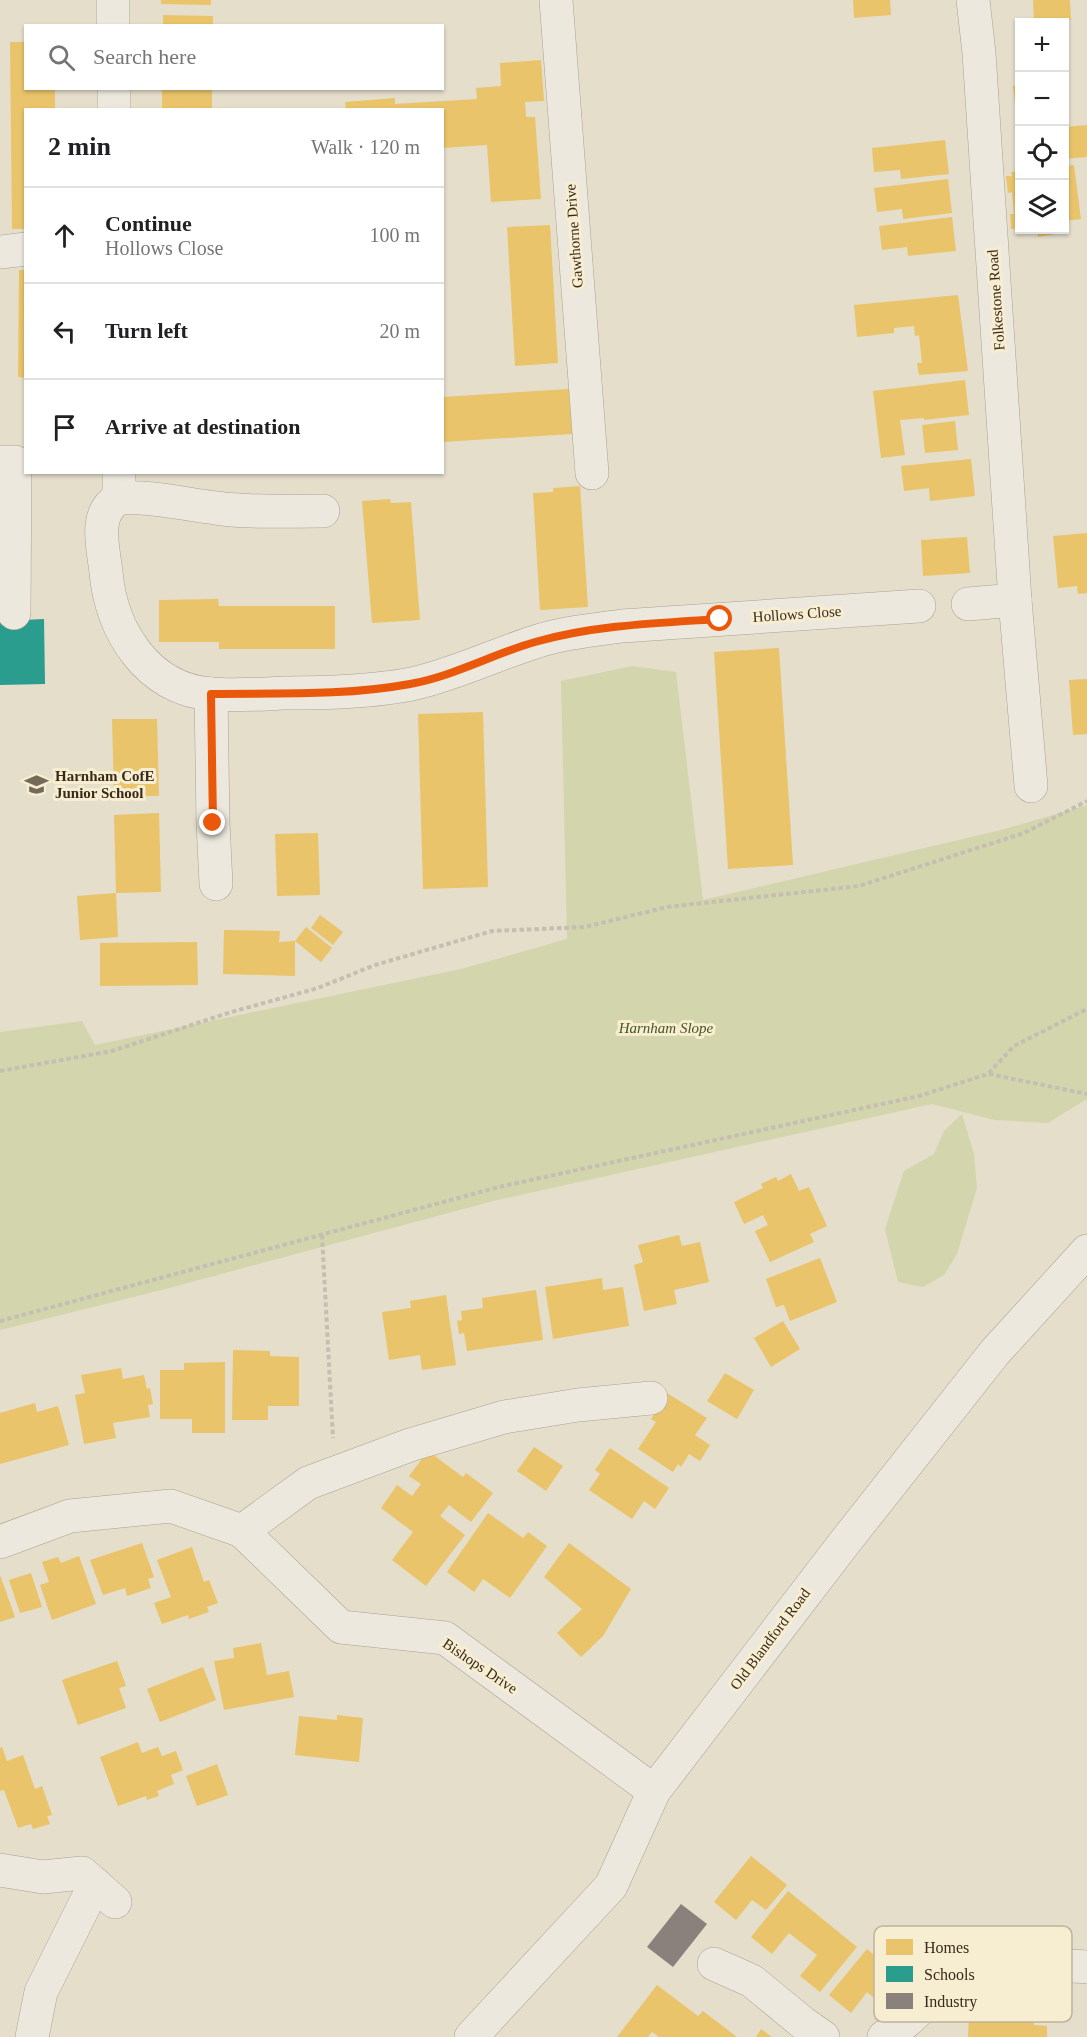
<!DOCTYPE html>
<meta charset="utf-8">
<style>
:root{--surface:#fff;--page:#f2f2f2;--text:#202124;--muted:#757577;--line:#e0e0e0}
body{margin:0;font-family:"Times New Roman",serif;background:var(--page);color:var(--text)}
.controls{position:absolute;right:18px;top:18px;display:grid;overflow:hidden;border-radius:0px;box-shadow:0 2px 4px #0004}
.controls button{width:54px;height:54px;display:grid;place-items:center;padding:0;border:0;border-bottom:2px solid var(--line);background:var(--surface);color:var(--text);font:30px sans-serif}
.stop{position:absolute;width:18px;height:18px;margin:-14px;border:4px solid #ea580c;border-radius:50%;background:#fff}
.stop.end{background:#ea580c;border-color:#fff;box-shadow:0 2px 6px #0008}
.list{margin:0;padding:0;list-style:none}
h2{display:flex;justify-content:space-between;align-items:center;height:78px;margin:0;padding:0 24px;font-size:26px}
h2 small{font-size:20px;font-weight:400;color:var(--muted)}
.list li{display:grid;grid-template-columns:39px 1fr auto;gap:18px;align-items:center;box-sizing:border-box;height:96px;padding:0 24px;border-top:2px solid var(--line)}
.list b{display:block;font-size:22px;white-space:nowrap}
.list p{margin:0;font-size:20px;white-space:nowrap;color:var(--muted)}
.list em{font-size:20px;font-style:normal;color:var(--muted)}
.icon{flex:none;width:33px;height:33px;fill:none;stroke:currentColor;stroke-width:2;stroke-linecap:round;stroke-linejoin:round}
.map{position:relative;flex:none;width:1087px;height:2037px;overflow:hidden}
.search{position:absolute;background:var(--surface);box-shadow:0 2px 4px #0004;left:24px;top:24px;width:420px;height:66px;display:flex;align-items:center;gap:15px;box-sizing:border-box;padding:0 21px;border-radius:0px;color:var(--muted);font-size:22px}
.panel{position:absolute;background:var(--surface);box-shadow:0 2px 4px #0004;left:24px;top:108px;width:420px;height:366px;border-radius:0px}
.map>svg:first-child{display:block}
</style>
<div class="map">
<svg width="1087" height="2037" viewBox="0 0 1087 2037">
<rect width="100%" height="100%" fill="#e5decb"/>
<!-- green -->
<g fill="#d3d5ac">
<polygon points="632,666 676,672 703,900 1001,830 1087,805 1087,1099 1048,1123 995,1120 932,1104 493,1201 154,1292 0,1330 0,1032 82,1021 95,1045 461,969 567,939 561,681"/>
<polygon points="962,1114 974,1154 977,1188 957,1254 944,1275 923,1287 898,1282 885,1229 904,1171 934,1154 944,1131"/>
</g>
<!-- homes -->
<g fill="#e9c46a">
<polygon points="161,0 211,0 211,5 161,4"/>
<polygon points="853,0 890,0 891,15 854,18"/>
<polygon points="1033,0 1070,0 1071,20 1034,22"/>
<polygon points="163,15 213,16 213,26 163,26"/>
<polygon points="10,42 26,42 26,88 55,88 55,110 26,110 26,229 12,229"/>
<polygon points="541,60 544,101 525,102 526,117 535,117 541,199 491,202 487,145 442,148 442,110 346,110 345,102 395,98 395,104 477,99 476,88 501,86 500,63"/>
<polygon points="1013,86 1020,86 1020,112 1016,113"/>
<rect x="162" y="88" width="50" height="22"/>
<polygon points="1087,125 1087,157 1065,159 1065,127"/>
<polygon points="945,140 949,174 901,179 900,170 874,172 872,148"/>
<polygon points="1074,165 1081,219 1065,221 1065,166"/>
<polygon points="1020,171 1020,230 1037,231 1016,234 1015,229 1011,229 1010,214 1014,214 1012,192 1008,193 1006,176 1012,176 1011,172"/>
<polygon points="948,179 952,213 903,219 902,209 877,212 874,188"/>
<polygon points="952,217 956,251 908,256 907,247 882,250 879,226"/>
<polygon points="550,225 558,363 515,366 507,227"/>
<polygon points="1037,230 1055,230 1056,234 1038,237"/>
<polygon points="19,270 26,270 26,378 18,377"/>
<polygon points="958,295 968,371 919,375 917,363 922,363 919,335 915,336 914,326 894,328 894,333 857,337 854,305"/>
<polygon points="965,380 969,415 924,420 924,418 900,420 905,455 881,458 873,391"/>
<polygon points="569,389 572,434 442,442 442,397"/>
<polygon points="955,421 958,450 925,453 922,425"/>
<polygon points="971,459 975,496 930,501 929,488 904,491 901,466"/>
<polygon points="580,486 588,607 540,610 533,493 553,492 553,488"/>
<polygon points="390,499 391,503 411,502 420,620 372,623 362,501"/>
<polygon points="1087,533 1087,593 1078,594 1077,586 1058,588 1053,536"/>
<polygon points="967,537 970,573 923,576 921,540"/>
<polygon points="218,599 219,606 335,606 335,649 219,649 219,642 159,642 159,600"/>
<polygon points="779,648 793,865 728,869 714,652"/>
<polygon points="1087,679 1087,734 1073,735 1069,680"/>
<polygon points="483,712 488,887 423,889 418,714"/>
<polygon points="112,719 157,719 159,796 114,796"/>
<polygon points="159,813 161,892 116,893 114,815"/>
<polygon points="318,833 320,895 277,896 275,834"/>
<polygon points="116,893 118,937 80,940 77,896"/>
<polygon points="320,915 343,932 333,945 311,928"/>
<polygon points="306,927 332,948 321,962 295,941"/>
<polygon points="224,930 280,931 279,942 295,941 295,976 223,974"/>
<polygon points="197,942 198,985 100,986 100,943"/>
<polygon points="791,1174 799,1191 809,1187 827,1226 810,1234 814,1242 770,1262 755,1231 768,1225 763,1215 744,1224 734,1202 763,1188 761,1184 776,1177 778,1181"/>
<polygon points="679,1235 682,1246 700,1242 709,1282 674,1290 677,1304 644,1311 634,1265 643,1262 638,1245"/>
<polygon points="820,1258 837,1302 790,1321 784,1305 776,1307 766,1279"/>
<polygon points="602,1278 603,1290 623,1287 629,1326 553,1339 545,1287"/>
<polygon points="536,1290 543,1340 467,1351 464,1333 459,1334 457,1321 462,1320 461,1311 483,1308 482,1298"/>
<polygon points="446,1295 456,1365 422,1370 420,1355 389,1360 382,1312 411,1308 410,1301"/>
<polygon points="783,1321 800,1349 771,1367 754,1338"/>
<polygon points="233,1350 270,1351 270,1356 299,1357 299,1406 268,1406 268,1420 232,1420"/>
<polygon points="225,1362 225,1433 192,1433 192,1419 160,1419 160,1370 184,1370 184,1363"/>
<polygon points="121,1368 123,1379 144,1375 147,1389 150,1388 153,1404 148,1405 150,1417 113,1423 116,1438 84,1444 75,1395 85,1393 81,1375"/>
<polygon points="725,1373 754,1390 737,1419 707,1401"/>
<polygon points="667,1393 707,1418 695,1435 710,1445 700,1461 689,1454 681,1467 678,1464 673,1472 638,1449 656,1422 651,1419"/>
<polygon points="35,1403 37,1412 58,1406 69,1445 0,1464 0,1413"/>
<polygon points="534,1447 563,1466 546,1491 517,1471"/>
<polygon points="610,1448 669,1488 655,1509 644,1501 632,1519 589,1490 600,1474 595,1470"/>
<polygon points="428,1451 463,1477 466,1473 493,1493 471,1522 449,1505 440,1516 465,1535 426,1586 392,1560 413,1532 381,1508 397,1485 412,1496 421,1484 409,1476"/>
<polygon points="488,1513 523,1538 528,1532 547,1546 510,1598 483,1579 474,1592 447,1572"/>
<polygon points="142,1543 154,1577 148,1579 151,1588 127,1596 125,1588 103,1595 90,1560"/>
<polygon points="569,1543 631,1589 603,1636 581,1657 557,1633 582,1609 544,1577"/>
<polygon points="192,1547 204,1582 209,1580 218,1603 207,1607 209,1612 189,1619 188,1615 162,1624 154,1603 171,1597 157,1560"/>
<polygon points="79,1556 96,1604 52,1620 40,1585 49,1582 42,1562 58,1557 61,1563"/>
<polygon points="31,1573 42,1607 20,1613 9,1580"/>
<polygon points="0,1575 15,1617 0,1622"/>
<polygon points="261,1643 267,1675 289,1671 294,1697 224,1710 214,1661 234,1658 233,1648"/>
<polygon points="117,1661 126,1686 119,1688 126,1708 78,1725 62,1680"/>
<polygon points="203,1667 216,1700 160,1722 147,1689"/>
<polygon points="337,1715 363,1718 359,1762 295,1755 299,1716 337,1720"/>
<polygon points="138,1742 142,1753 158,1747 162,1756 176,1751 183,1770 171,1775 174,1784 157,1791 159,1796 147,1800 146,1796 118,1806 100,1757"/>
<polygon points="2,1747 7,1761 23,1755 35,1789 42,1786 52,1815 47,1816 50,1824 33,1829 31,1824 18,1828 4,1790 0,1791 0,1748"/>
<polygon points="217,1764 228,1795 197,1806 186,1776"/>
<polygon points="751,1856 787,1885 766,1910 752,1900 736,1920 714,1902"/>
<polygon points="788,1891 857,1947 820,1992 800,1976 817,1955 789,1933 772,1954 751,1937"/>
<polygon points="867,1949 902,1978 881,2004 867,1992 851,2013 829,1995"/>
<polygon points="657,1985 698,2016 703,2011 737,2037 659,2037 652,2032 648,2037 617,2037"/>
<polygon points="969,2015 1011,2016 1011,2021 1034,2022 1034,2025 1047,2026 1047,2037 968,2037"/>
<polygon points="761,2029 772,2037 756,2037"/>
</g>
<!-- schools -->
<polygon fill="#2a9d8f" points="44,619 45,684 0,685 0,621"/>
<!-- industry -->
<polygon fill="#8a817c" points="681,1904 707,1924 673,1967 647,1947"/>
<g fill="none" stroke-linecap="round" stroke-linejoin="round">
<defs>
<g id="minor">
<polyline points="113,0 113,26"/>
<polyline points="556,0 592,473"/>
<polyline points="973,0 979,53 1015,600 1031,786"/>
<polyline points="114,88 114,110"/>
<polyline points="0,252 26,249"/>
<polyline points="0,462 15,462 14,613"/>
<path d="M119,472V498C93,513 103,546 106,572C111,631 148,690 212,694C236,696 261,694 285,693C327,693 370,692 412,684C453,675 492,656 532,643C561,633 592,630 622,626L919,606"/>
<path d="M119,498C152,496 183,504 216,508C251,513 287,511 323,511"/>
<polyline points="968,604 1015,600"/>
<polyline points="211,694 213,823 216,884"/>
<polyline points="242,1531 341,1627 445,1638 654,1791"/>
<polyline points="0,1542 70,1516 171,1506 242,1531 308,1483 410,1445 504,1417 578,1405 651,1398"/>
<polyline points="0,1870 43,1877 82,1873 115,1902"/>
<polyline points="714,1964 752,1981 803,2023 823,2037"/>
<polyline points="32,2037 41,1992 95,1884"/>
<polyline points="471,2037 611,1886 654,1791 845,1542 995,1352 1087,1251"/>
<path d="M884,2037C906,2025 922,2006 941,1990C982,1958 1038,1964 1087,1967"/>
</g>
</defs>
<!-- minor casing -->
<use href="#minor" stroke="#aaa294" stroke-width="34"/>
<!-- path -->
<g stroke="#c5bfb3" stroke-width="4" stroke-dasharray="4.5 3" stroke-linecap="butt">
<polyline points="0,1071 112,1051 228,1013 318,988 375,965 492,931 585,927 667,907 859,886 1024,833 1087,801"/>
<polyline points="989,1074 1087,1094"/>
<polyline points="322,1235 333,1438"/>
<polyline points="0,1321 503,1186 919,1096 988,1074 1014,1046 1087,1009"/>
</g>
<!-- minor -->
<use href="#minor" stroke="#ece8dd" stroke-width="33"/>
</g>
<g fill="none" stroke-linecap="round" stroke-linejoin="round">
<!-- route -->
<path stroke="#ea580c" stroke-width="8" d="M213,823L211,694C277,693 345,696 410,684C454,676 493,654 535,642C595,625 658,623 720,619"/>
</g>
<!-- icons -->
<defs>
<symbol id="school-bare" viewBox="-9 -9 18 18"><path d="M0-5L7-2L0 1L-7-2ZM-4 1L0 2.5L4 1V4Q0 6-4 4Z" fill="#756a59" stroke="#f7edd0" stroke-width="2.5" paint-order="stroke"/></symbol>
</defs>
<g fill-rule="evenodd">
<use href="#school-bare" x="20" y="768" width="33" height="33"/>
</g>
<g text-anchor="middle" dominant-baseline="central" stroke-width="6" stroke-linejoin="round" paint-order="stroke">
<!-- street labels -->
<g font-size="15" fill="#382b1c" stroke="#f7edd0">
<text transform="translate(574 236) rotate(-94)">Gawthorne Drive</text>
<text transform="translate(996 300) rotate(-94)">Folkestone Road</text>
<text transform="translate(797 614) rotate(-4)">Hollows Close</text>
<text transform="translate(770 1639) rotate(-53)">Old Blandford Road</text>
<text transform="translate(480 1666) rotate(34)">Bishops Drive</text>
</g>
<!-- poi labels -->
<g font-size="15" font-weight="bold" fill="#382b1c" stroke="#f7edd0" text-anchor="start">
<text x="55" y="776">Harnham CofE<tspan x="55" dy="17">Junior School</tspan></text>
</g>
<!-- park labels -->
<g font-size="15" font-style="italic" fill="#465622" stroke="#f7edd0">
<text x="666" y="1028">Harnham Slope</text>
</g>
</g>
<!-- legend -->
<rect x="874" y="1926" width="198" height="96" rx="9" fill="#f7edd0" stroke="#beb39a" stroke-width="1.5"/>
<rect x="886" y="1939" width="27" height="16" fill="#e9c46a"/>
<rect x="886" y="1966" width="27" height="16" fill="#2a9d8f"/>
<rect x="886" y="1993" width="27" height="16" fill="#8a817c"/>
<g font-size="16" fill="#382b1c">
<text x="924" y="1953">Homes</text>
<text x="924" y="1980">Schools</text>
<text x="924" y="2007">Industry</text>
</g>
</svg>
<div class="controls">
<button>+</button>
<button>−</button>
<button><svg class="icon" aria-label="locate" viewBox="0 0 24 24"><circle cx="12" cy="12" r="6"/><path d="M12 2v4M12 18v4M2 12h4M18 12h4"/></svg></button>
<button><svg class="icon" aria-label="layers" viewBox="0 0 24 24"><path d="M12 4l9 5-9 5-9-5zM3 14l9 5 9-5"/></svg></button>
</div>
<div class="stop" style="left:720px;top:619px"></div>
<div class="stop end" style="left:213px;top:823px"></div>
<div class="search"><svg class="icon" aria-label="search" viewBox="0 0 24 24"><circle cx="10" cy="10" r="6"/><path d="M15 15l6 6"/></svg>Search here</div>
<section class="panel">
<h2>2 min<small>Walk · 120 m</small></h2>
<ul class="list">
<li><svg class="icon" aria-label="ahead" viewBox="0 0 24 24"><path d="M12 20V5M6 11l6-6 6 6"/></svg><div><b>Continue</b><p>Hollows Close</p></div><em>100 m</em></li>
<li><svg class="icon" aria-label="left" viewBox="0 0 24 24"><path d="M17 20v-9H6M10 6l-5 5 5 5"/></svg><div><b>Turn left</b></div><em>20 m</em></li>
<li><svg class="icon" aria-label="arrive" viewBox="0 0 24 24"><path d="M6 21V4h12l-3 4 3 4H6"/></svg><div><b>Arrive at destination</b></div></li>
</ul>
</section>
</div>
